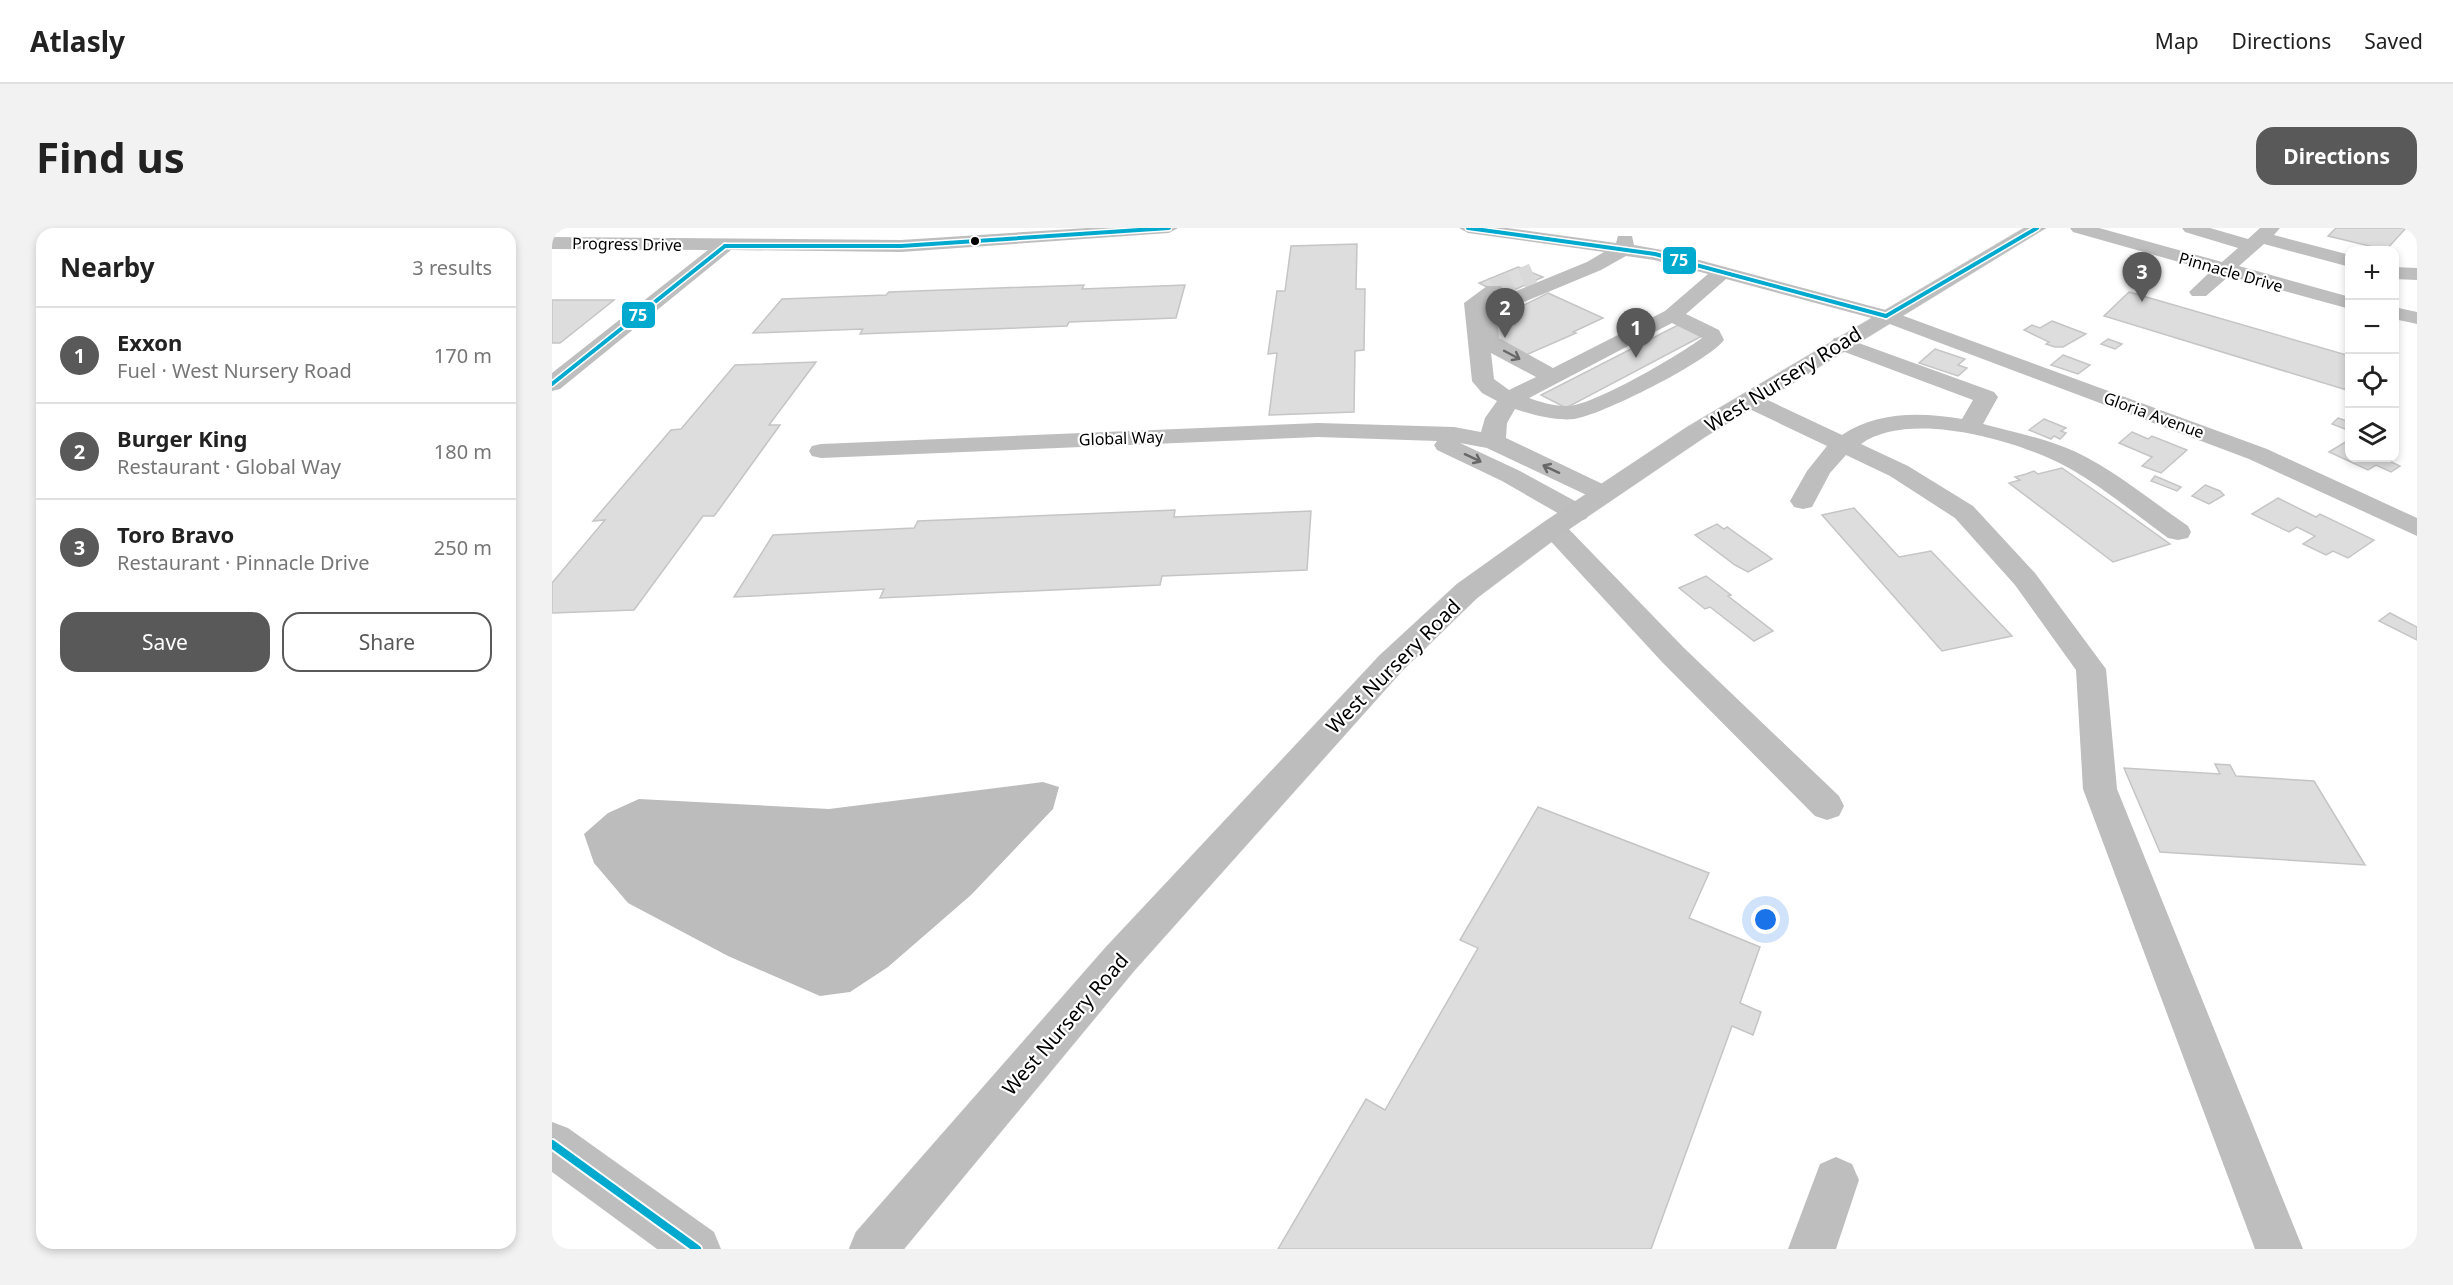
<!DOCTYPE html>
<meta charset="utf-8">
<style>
:root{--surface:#fff;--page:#f2f2f2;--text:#222;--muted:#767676;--line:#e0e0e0;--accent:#595959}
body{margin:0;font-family:"Noto Sans",sans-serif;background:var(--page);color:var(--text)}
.controls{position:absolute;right:18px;top:18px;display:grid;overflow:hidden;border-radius:12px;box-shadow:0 3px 9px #0003}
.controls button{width:54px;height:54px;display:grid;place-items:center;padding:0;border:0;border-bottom:2px solid var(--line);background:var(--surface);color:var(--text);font:30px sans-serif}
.you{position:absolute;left:1214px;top:692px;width:21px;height:21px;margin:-15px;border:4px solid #fff;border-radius:50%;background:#1a73e8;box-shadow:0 0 0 9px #1a73e833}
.badge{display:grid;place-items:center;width:39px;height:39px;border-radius:50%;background:var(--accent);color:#fff;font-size:20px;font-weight:700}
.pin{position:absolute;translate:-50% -50px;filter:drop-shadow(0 2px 3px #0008)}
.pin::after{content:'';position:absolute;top:32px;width:21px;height:18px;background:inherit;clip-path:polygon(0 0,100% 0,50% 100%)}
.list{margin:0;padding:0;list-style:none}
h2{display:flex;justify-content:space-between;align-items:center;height:78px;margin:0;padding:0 24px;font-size:26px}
h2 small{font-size:20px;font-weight:400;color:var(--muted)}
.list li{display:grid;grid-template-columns:39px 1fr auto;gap:18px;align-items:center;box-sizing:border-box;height:96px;padding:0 24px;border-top:2px solid var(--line)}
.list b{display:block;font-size:22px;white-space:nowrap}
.list p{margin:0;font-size:20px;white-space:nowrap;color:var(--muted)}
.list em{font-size:20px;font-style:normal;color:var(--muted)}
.actions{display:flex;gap:12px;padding:18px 24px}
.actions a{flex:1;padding:14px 0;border:2px solid var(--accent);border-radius:18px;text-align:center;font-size:21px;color:var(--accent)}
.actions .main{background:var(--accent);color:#fff}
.icon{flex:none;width:33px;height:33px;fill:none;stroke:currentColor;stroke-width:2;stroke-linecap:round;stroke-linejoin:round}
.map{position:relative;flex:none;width:1865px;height:1021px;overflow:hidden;border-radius:18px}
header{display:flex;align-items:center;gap:36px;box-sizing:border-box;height:84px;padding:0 30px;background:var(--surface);border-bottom:2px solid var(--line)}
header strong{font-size:28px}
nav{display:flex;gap:33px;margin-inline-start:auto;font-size:21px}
.intro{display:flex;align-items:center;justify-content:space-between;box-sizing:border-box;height:144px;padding:0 36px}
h1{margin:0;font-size:42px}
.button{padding:15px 27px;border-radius:18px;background:var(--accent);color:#fff;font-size:21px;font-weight:700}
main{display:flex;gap:36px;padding:0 36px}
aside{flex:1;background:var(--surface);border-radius:18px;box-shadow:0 3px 9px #0003}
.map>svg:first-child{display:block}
</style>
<header>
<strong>Atlasly</strong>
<nav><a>Map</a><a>Directions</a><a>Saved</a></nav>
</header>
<div class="intro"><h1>Find us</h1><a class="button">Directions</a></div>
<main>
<aside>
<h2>Nearby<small>3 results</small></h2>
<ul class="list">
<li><span class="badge">1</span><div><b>Exxon</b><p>Fuel · West Nursery Road</p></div><em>170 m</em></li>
<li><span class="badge">2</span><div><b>Burger King</b><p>Restaurant · Global Way</p></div><em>180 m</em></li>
<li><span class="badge">3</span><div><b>Toro Bravo</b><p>Restaurant · Pinnacle Drive</p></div><em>250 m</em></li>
</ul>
<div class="actions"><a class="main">Save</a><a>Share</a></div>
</aside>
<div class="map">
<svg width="1865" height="1021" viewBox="0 0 1865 1021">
<rect width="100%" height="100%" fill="#fff"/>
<!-- water -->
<polygon fill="#bcbcbc" points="491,554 507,559 501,581 419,667 336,739 298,764 268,768 176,728 76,675 42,635 32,606 56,585 87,571 277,581"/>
<!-- building -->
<g fill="#ddd" stroke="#c5c5c5" stroke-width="1.5">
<polygon points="1784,0 1854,0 1834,22 1776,8"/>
<polygon points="805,16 804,61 813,61 812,122 803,123 802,184 717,187 725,125 716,126 725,63 733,63 739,18"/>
<polygon points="966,39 991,49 951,67 927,55"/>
<polygon points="532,57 530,61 633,57 624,90 517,94 515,98 308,106 311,101 201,105 230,71 334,67 337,64"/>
<polygon points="1577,64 1798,128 1798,163 1552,88"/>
<polygon points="996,65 1051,90 1021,104 1024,105 974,127 943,112 945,88 948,89"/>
<polygon points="0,72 62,72 8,115 0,115"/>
<polygon points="1500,93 1534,106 1511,119 1503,119 1494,116 1497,114 1472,102 1480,97 1488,100"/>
<polygon points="1126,97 1150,108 1014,180 989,167"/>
<polygon points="1556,111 1570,116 1563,121 1549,116"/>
<polygon points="1383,121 1413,131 1406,137 1415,140 1406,148 1367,135"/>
<polygon points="1511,127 1538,137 1526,146 1499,137"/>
<polygon points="264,134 217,197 228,197 168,280 162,288 151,288 82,382 0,385 0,355 53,292 41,293 119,202 129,201 183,137"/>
<polygon points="1786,190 1798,194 1798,203 1780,196"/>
<polygon points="1492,191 1514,200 1509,203 1514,205 1508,211 1502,208 1499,211 1477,202"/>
<polygon points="1580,204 1596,211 1600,208 1635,222 1609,245 1590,238 1600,229 1567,215"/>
<polygon points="1795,213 1798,230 1831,230 1848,238 1839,244 1824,237 1816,242 1777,224"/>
<polygon points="1510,240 1562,276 1618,316 1561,334 1457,255 1468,252 1463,249 1474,246 1482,243 1486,246"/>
<polygon points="1603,248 1629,259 1625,263 1599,253"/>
<polygon points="1653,257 1668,263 1672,267 1657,276 1640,268"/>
<polygon points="1726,270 1764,289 1768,286 1822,312 1796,330 1781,323 1774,327 1751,316 1763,308 1745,299 1737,304 1700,286"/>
<polygon points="1302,280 1347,329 1379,323 1460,408 1390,423 1270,287"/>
<polygon points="623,282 622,289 759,283 755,342 610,348 608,357 328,370 332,361 182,369 221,307 362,300 366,293"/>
<polygon points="1165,296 1172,301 1175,299 1220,331 1196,344 1183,337 1143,307"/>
<polygon points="1154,348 1179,367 1176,368 1221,403 1202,413 1158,379 1153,381 1127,360"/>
<polygon points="1838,385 1865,399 1865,412 1827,393"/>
<polygon points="1663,536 1678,537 1684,548 1762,553 1813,637 1608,624 1572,540 1668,546"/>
<polygon points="986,579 1157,645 1137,690 1208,719 1188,775 1209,784 1201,807 1180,798 1099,1021 726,1021 814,871 833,882 926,720 908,712"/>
</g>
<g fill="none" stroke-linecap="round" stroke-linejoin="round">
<!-- minor-tunnel -->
<polyline stroke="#d9d9d9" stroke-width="20" stroke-dasharray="20 10" stroke-linecap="butt" points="942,62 981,45"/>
<defs>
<polygon id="major" points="1472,0 1494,0 1153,209 1010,306 925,370 850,443 582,743 352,1021 297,1021 304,1004 554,719 828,427 905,356 992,294 1135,199"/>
</defs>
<!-- major casing -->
<use href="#major" stroke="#dbdbdb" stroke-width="1"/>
<!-- minor -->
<g fill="#bebebe" fill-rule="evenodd">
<polygon points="535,0 626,0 617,5 349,24 179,22 8,161 0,163 0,145 156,22 0,21 0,9 349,12"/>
<path d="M907,0H955L1064,15L1066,8H1080L1082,17L1110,22L1341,84L1715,221L1865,290V308L1697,231L1327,92L1174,51L1134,86L1167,102L1172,112C1157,133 1048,188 1022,191C1003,193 981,187 963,181L955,195L954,210L1061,261L1065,266L1061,271L1052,274L1043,271L935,220L908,215L968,243L1034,279L1038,285L1034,291L1025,293L1016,291L950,253L885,222L882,217L885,213L766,209L269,230L260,228L257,223L260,218L269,216L766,195L902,199L929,204L933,190L945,173L930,165L920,153L912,75L935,58H949L952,62L937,74L1035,34L1052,24L916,5ZM1074,28L1102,32L1156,46L1113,83L1001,140L947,110L945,88L950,83L1049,42ZM1120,95L1150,110C1124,129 1053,170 1023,177C1008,180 991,175 977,170ZM939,125L984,149L957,162L942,151Z"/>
<polygon points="1518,0 1547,0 1670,34 1686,20 1633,4 1630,0 1658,0 1696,11 1708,0 1728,0 1722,7 1798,27 1798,39 1712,16 1687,38 1798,69 1798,81 1677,48 1654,68 1640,68 1637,64 1659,43 1521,4"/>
<polygon points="1842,39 1865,40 1865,52 1842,51"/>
<polygon points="1842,79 1865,84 1865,96 1842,91"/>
<path d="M1290,109L1442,164L1446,169L1431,196C1462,204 1495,211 1524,224C1564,243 1599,273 1636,298L1639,304L1636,310L1626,312L1616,310C1583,286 1551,259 1515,239C1467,213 1358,181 1309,216L1356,238L1421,278L1483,345L1554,441L1565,561L1751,1021H1703L1531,561L1524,442L1463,357L1403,290L1338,248L1294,227L1278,245L1260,279L1251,281L1242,279L1238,273L1255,243L1275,218L1189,177L1185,172L1189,167H1205L1290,207C1325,183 1370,184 1410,191L1421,172L1282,120L1279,115L1282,110Z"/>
<polygon points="1001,292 1010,294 1132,420 1287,568 1292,578 1287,588 1275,592 1263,588 1110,434 992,306 988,300 992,294"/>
<polygon points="0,894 16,900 162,1004 169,1021 105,1021 0,944"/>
<polygon points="1284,929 1300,936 1307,952 1284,1021 1236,1021 1268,936"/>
</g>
<!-- major -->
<use href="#major" fill="#bdbdbd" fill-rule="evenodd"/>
<defs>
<g id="bus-1-far1">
<polyline points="916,0 1103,26 1334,88"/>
<polyline points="173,18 349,18 617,0"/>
<polyline points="1334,88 1485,0"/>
<polyline points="0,156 173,18"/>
</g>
<polyline id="bus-1" points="0,916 145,1021"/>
</defs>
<!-- bus-1-far1 casing -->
<use href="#bus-1-far1" stroke="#fff" stroke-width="7"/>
<!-- bus-1 casing -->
<use href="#bus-1" stroke="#fff" stroke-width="12"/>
<!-- bus-1-far1 -->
<use href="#bus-1-far1" stroke="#00a9ce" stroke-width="4"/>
<!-- bus-1 -->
<use href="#bus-1" stroke="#00a9ce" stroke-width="8"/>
</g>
<!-- one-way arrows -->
<defs><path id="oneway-shaft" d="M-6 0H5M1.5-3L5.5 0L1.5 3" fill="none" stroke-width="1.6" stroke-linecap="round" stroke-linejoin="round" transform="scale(1.5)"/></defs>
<g stroke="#686868">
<use href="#oneway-shaft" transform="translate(960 127) rotate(28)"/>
<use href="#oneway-shaft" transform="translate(921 230) rotate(25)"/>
<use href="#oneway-shaft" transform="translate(999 241) rotate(-155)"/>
</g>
<!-- markers -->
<circle fill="#000" stroke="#fff" stroke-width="2" cx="423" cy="13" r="5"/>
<g text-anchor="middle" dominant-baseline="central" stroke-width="4.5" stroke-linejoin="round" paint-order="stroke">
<!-- far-street labels -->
<g font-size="16" fill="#000" stroke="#fff">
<text transform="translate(75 16) rotate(1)">Progress Drive</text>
<text transform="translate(1679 44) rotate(16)">Pinnacle Drive</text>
<text transform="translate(1602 187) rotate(20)">Gloria Avenue</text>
<text transform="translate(569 210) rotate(-2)">Global Way</text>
</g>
<!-- street labels -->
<g font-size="20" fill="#000" stroke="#fff">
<text transform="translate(1231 151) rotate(-32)">West Nursery Road</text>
<text transform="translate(841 438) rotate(-45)">West Nursery Road</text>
<text transform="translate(513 796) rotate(-49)">West Nursery Road</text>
</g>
</g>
<g stroke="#fff" stroke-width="2">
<rect x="1110" y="18" width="35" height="29" rx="6" fill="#00a9ce"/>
<rect x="69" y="73" width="35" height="28" rx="6" fill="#00a9ce"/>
</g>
<g font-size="16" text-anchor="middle" font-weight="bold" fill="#fff">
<text x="1127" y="38">75</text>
<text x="86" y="93">75</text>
</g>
</svg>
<div class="controls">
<button>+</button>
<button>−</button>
<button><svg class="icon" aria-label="locate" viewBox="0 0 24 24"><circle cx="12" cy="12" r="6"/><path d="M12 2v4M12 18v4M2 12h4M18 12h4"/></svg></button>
<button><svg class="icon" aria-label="layers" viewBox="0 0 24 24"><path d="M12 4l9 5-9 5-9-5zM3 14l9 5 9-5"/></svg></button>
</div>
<div class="you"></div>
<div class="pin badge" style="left:1084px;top:130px">1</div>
<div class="pin badge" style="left:953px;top:110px">2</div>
<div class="pin badge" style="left:1590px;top:74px">3</div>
</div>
</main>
